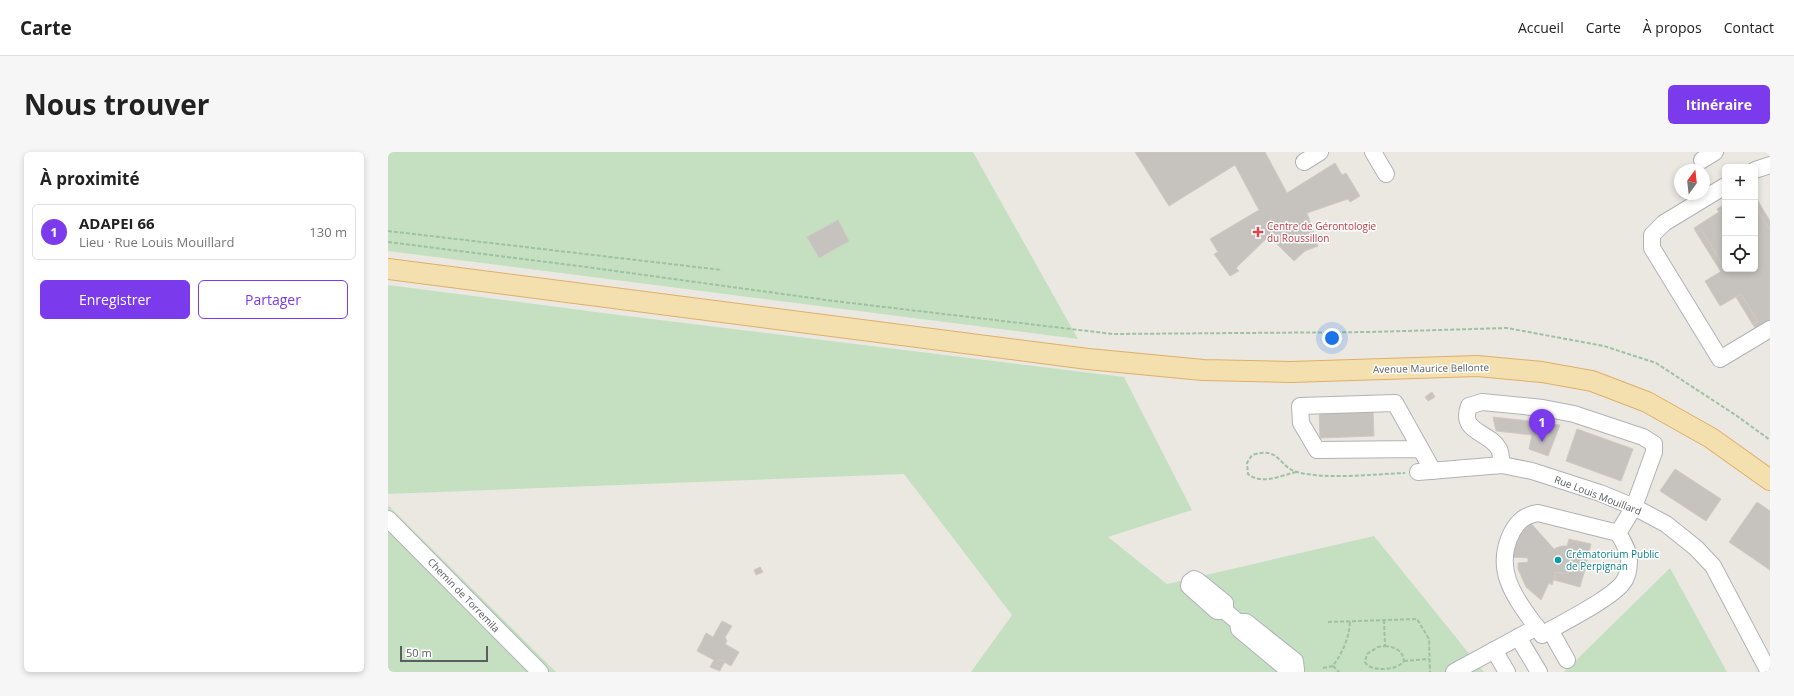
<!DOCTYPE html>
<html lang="fr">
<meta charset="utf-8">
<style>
:root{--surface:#fff;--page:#f6f6f6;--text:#222;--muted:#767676;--line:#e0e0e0;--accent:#7c3aed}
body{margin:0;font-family:"Open Sans",sans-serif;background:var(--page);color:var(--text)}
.controls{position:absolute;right:12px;top:12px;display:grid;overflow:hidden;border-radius:6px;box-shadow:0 2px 6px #0003}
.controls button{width:36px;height:36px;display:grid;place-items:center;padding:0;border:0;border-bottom:1px solid var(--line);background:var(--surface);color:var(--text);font:20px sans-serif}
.compass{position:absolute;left:1286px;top:12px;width:36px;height:36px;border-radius:50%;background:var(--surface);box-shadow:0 2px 6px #0003;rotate:15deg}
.scale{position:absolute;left:12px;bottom:10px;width:88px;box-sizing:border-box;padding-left:4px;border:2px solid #5a5e61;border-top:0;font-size:11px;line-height:14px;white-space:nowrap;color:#5a5e61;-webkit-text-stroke:3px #fff;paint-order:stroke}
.you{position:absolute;left:944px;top:186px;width:14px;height:14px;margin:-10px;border:3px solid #fff;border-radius:50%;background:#1a73e8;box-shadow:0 0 0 6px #1a73e833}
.badge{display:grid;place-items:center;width:26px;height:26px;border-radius:50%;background:var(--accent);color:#fff;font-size:13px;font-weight:700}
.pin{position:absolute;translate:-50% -33px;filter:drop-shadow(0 1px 2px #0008)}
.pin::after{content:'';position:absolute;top:21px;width:14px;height:12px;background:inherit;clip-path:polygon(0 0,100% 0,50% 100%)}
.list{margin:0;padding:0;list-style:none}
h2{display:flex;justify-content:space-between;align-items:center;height:52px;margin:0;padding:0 16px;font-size:17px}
h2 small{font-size:13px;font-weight:400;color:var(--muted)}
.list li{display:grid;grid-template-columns:26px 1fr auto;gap:12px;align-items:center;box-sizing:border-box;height:56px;margin:0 8px 8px;padding:0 8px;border:1px solid var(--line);border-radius:6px}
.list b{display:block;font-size:15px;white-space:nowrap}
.list p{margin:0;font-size:13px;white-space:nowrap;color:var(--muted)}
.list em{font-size:13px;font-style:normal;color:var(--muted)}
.actions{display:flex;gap:8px;padding:12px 16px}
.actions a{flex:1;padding:9px 0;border:1px solid var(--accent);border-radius:6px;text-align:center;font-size:14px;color:var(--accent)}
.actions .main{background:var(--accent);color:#fff}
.icon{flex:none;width:22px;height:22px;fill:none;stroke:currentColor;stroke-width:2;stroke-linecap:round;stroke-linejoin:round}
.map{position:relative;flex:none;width:1382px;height:520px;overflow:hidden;border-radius:6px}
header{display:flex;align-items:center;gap:24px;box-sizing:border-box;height:56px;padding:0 20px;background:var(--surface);border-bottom:1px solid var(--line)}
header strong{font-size:19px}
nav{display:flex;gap:22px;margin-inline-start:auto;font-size:14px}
.intro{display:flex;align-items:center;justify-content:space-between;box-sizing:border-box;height:96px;padding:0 24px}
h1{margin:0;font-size:28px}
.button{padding:10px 18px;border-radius:6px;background:var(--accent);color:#fff;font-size:14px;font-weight:700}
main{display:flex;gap:24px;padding:0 24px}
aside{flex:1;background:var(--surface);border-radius:6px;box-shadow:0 2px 6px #0003}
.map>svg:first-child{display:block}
</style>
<header>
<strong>Carte</strong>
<nav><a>Accueil</a><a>Carte</a><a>À propos</a><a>Contact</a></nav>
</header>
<div class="intro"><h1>Nous trouver</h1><a class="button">Itinéraire</a></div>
<main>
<aside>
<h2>À proximité<small></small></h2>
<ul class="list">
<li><span class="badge">1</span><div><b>ADAPEI 66</b><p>Lieu · Rue Louis Mouillard</p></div><em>130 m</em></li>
</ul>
<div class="actions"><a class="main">Enregistrer</a><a>Partager</a></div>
</aside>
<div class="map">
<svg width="1382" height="520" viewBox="0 0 1382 520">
<rect width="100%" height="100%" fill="#ebe8e2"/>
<!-- green -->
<g fill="#c5e0c1">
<polygon points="0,0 585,0 690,187 0,99"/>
<polygon points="0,133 231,163 736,225 804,358 720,385 779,432 986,384 1096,520 583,520 624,463 516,322 0,342"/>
<polygon points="0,353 168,520 0,520"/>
<polygon points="1282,416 1339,520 1176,520"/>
</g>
<!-- building -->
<g fill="#c6c3be" stroke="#cfc9c1">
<polygon points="747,0 877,0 899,41 947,11 954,23 958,21 972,44 962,50 960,47 919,61 930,94 917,99 906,109 881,84 848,116 851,119 842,124 826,102 830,100 822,87 871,58 847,13 781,54"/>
<polygon points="1367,44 1382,69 1382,79 1367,54"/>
<polygon points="1337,52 1337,56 1331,60 1329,57"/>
<polygon points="1367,54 1382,79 1382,168 1368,177 1365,173 1370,170 1353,142 1332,154 1317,129 1337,117 1367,117"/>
<polygon points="1337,56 1337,117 1313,77 1308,80 1306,76"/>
<polygon points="450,68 461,89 431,106 419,85"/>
<polygon points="1313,77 1337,117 1333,120 1308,80"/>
<polygon points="1353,142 1370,170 1365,173 1348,145"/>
<polygon points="1044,240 1047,245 1040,249 1037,245"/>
<polygon points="985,256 986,284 932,286 931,258"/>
<polygon points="1153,263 1163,264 1163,272 1172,273 1160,304 1141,297 1144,283 1108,279 1105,265 1151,270"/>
<polygon points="1189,277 1245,297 1233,329 1178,309"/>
<polygon points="1287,317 1333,347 1318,369 1272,339"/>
<polygon points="1369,350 1382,359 1382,418 1341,390"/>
<polygon points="1140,368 1166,397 1173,394 1179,394 1181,387 1203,392 1198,414 1189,412 1186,418 1178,422 1168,420 1164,433 1161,431 1153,448 1138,435 1130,417 1130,411 1140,410 1140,406 1123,405 1132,377"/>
<polygon points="1189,412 1198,414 1192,435 1166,428 1168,420 1174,422 1180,421 1186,418"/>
<polygon points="372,415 375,420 368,423 366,418"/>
<polygon points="334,469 344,474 337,485 339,489 337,492 351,500 343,514 331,507 328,513 333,516 332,519 322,515 326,508 309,499 318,481 325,485"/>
<polygon points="331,507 337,510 333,516 328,513"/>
</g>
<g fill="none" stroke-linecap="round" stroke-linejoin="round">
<defs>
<g id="minor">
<polyline points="985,0 998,22"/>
<polyline points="1314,8 1327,0"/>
<polyline points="916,10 932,0"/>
<polyline points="1367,18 1382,13"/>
<polyline points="1337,34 1276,71 1264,83 1264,96 1332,207 1382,177"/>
<polyline points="1031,297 929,298 913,271 912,254 1007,251 1045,319"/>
<path d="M1114,313C1113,308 1113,301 1111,297C1101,279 1071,281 1081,254L1094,250L1155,256L1186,262L1255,285L1266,292V300L1246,355L1230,381L1150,361C1137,363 1130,369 1124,380C1103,421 1131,450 1154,483C1175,470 1219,449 1234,432C1239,426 1241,417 1241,409C1241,399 1235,389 1230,381"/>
<polyline points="1030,320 1114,313 1144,319 1212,341 1246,355 1278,372 1308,396 1325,414 1381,520"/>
<polyline points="0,367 152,520"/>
<polyline points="837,459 837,451 810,429 806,427 802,430 801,434 829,459 837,459 850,470 851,477 900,518 908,518 907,509 858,470 850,470"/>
<polyline points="1162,478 1179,508"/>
<polyline points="1130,485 1151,520"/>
<polyline points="1106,498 1119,520"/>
<polyline points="1066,520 1149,475"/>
</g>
<polyline id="major" points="0,117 700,207 815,218 903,220 1089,214 1154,220 1204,229 1259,250 1323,286 1382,328"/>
</defs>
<!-- minor casing -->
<use href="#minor" stroke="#afb3b6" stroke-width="18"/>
<!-- major casing -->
<use href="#major" stroke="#dfae67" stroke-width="22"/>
<!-- path -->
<g stroke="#9dc2a3" stroke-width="2" stroke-dasharray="4 2" stroke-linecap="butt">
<polyline points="0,79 334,118"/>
<polyline points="0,90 198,115 446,149 725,182 983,180 1119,176 1216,194 1268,211 1349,264 1382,288"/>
<path d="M908,320C892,324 874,333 860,322L859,311L864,303C893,294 890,315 909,320C940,328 985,322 1017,321"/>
<polyline points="996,468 997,494"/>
<polyline points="940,470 1029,467 1041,487 1042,520"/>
<path d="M997,494C1006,495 1015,498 1016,509C1009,519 982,520 977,510L979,502L990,495Z"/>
<polyline points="1016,509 1041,507"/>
<polyline points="945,514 951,520"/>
<path d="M935,516L945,514C955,499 961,487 962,469"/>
</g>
<!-- minor -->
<use href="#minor" stroke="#fff" stroke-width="16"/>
<!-- major -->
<use href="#major" stroke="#f4e0ae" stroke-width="20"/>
</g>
<!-- markers -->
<path fill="#e0444e" stroke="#fff" stroke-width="1.5" d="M868 74h4v4h4v4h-4v4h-4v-4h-4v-4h4z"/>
<circle fill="#0f9aa8" stroke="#fff" stroke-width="1.5" cx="1170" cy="408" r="4"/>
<g text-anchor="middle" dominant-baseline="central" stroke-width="3" stroke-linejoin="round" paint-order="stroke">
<!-- health labels -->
<g font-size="10" fill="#be3a42" stroke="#fff" text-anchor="start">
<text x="879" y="74">Centre de Gérontologie<tspan x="879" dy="12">du Roussillon</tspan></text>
</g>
<!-- street labels -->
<g font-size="10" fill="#5a5e61" stroke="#fff">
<text transform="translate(1043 216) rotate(-1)">Avenue Maurice Bellonte</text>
<text transform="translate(1210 343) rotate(21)">Rue Louis Mouillard</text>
<text transform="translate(76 443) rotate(46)">Chemin de Torremila</text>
</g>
<!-- culture labels -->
<g font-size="10" fill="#0d838f" stroke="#fff" text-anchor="start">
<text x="1178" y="402">Crématorium Public<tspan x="1178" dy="12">de Perpignan</tspan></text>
</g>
</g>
</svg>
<div class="controls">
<button>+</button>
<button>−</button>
<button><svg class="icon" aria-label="locate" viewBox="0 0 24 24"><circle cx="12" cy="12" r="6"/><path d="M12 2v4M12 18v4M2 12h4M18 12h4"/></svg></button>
</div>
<svg class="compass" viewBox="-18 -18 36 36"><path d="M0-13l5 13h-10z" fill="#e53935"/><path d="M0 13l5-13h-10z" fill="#767676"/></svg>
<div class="scale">50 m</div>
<div class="you"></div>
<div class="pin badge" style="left:1154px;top:290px">1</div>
</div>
</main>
